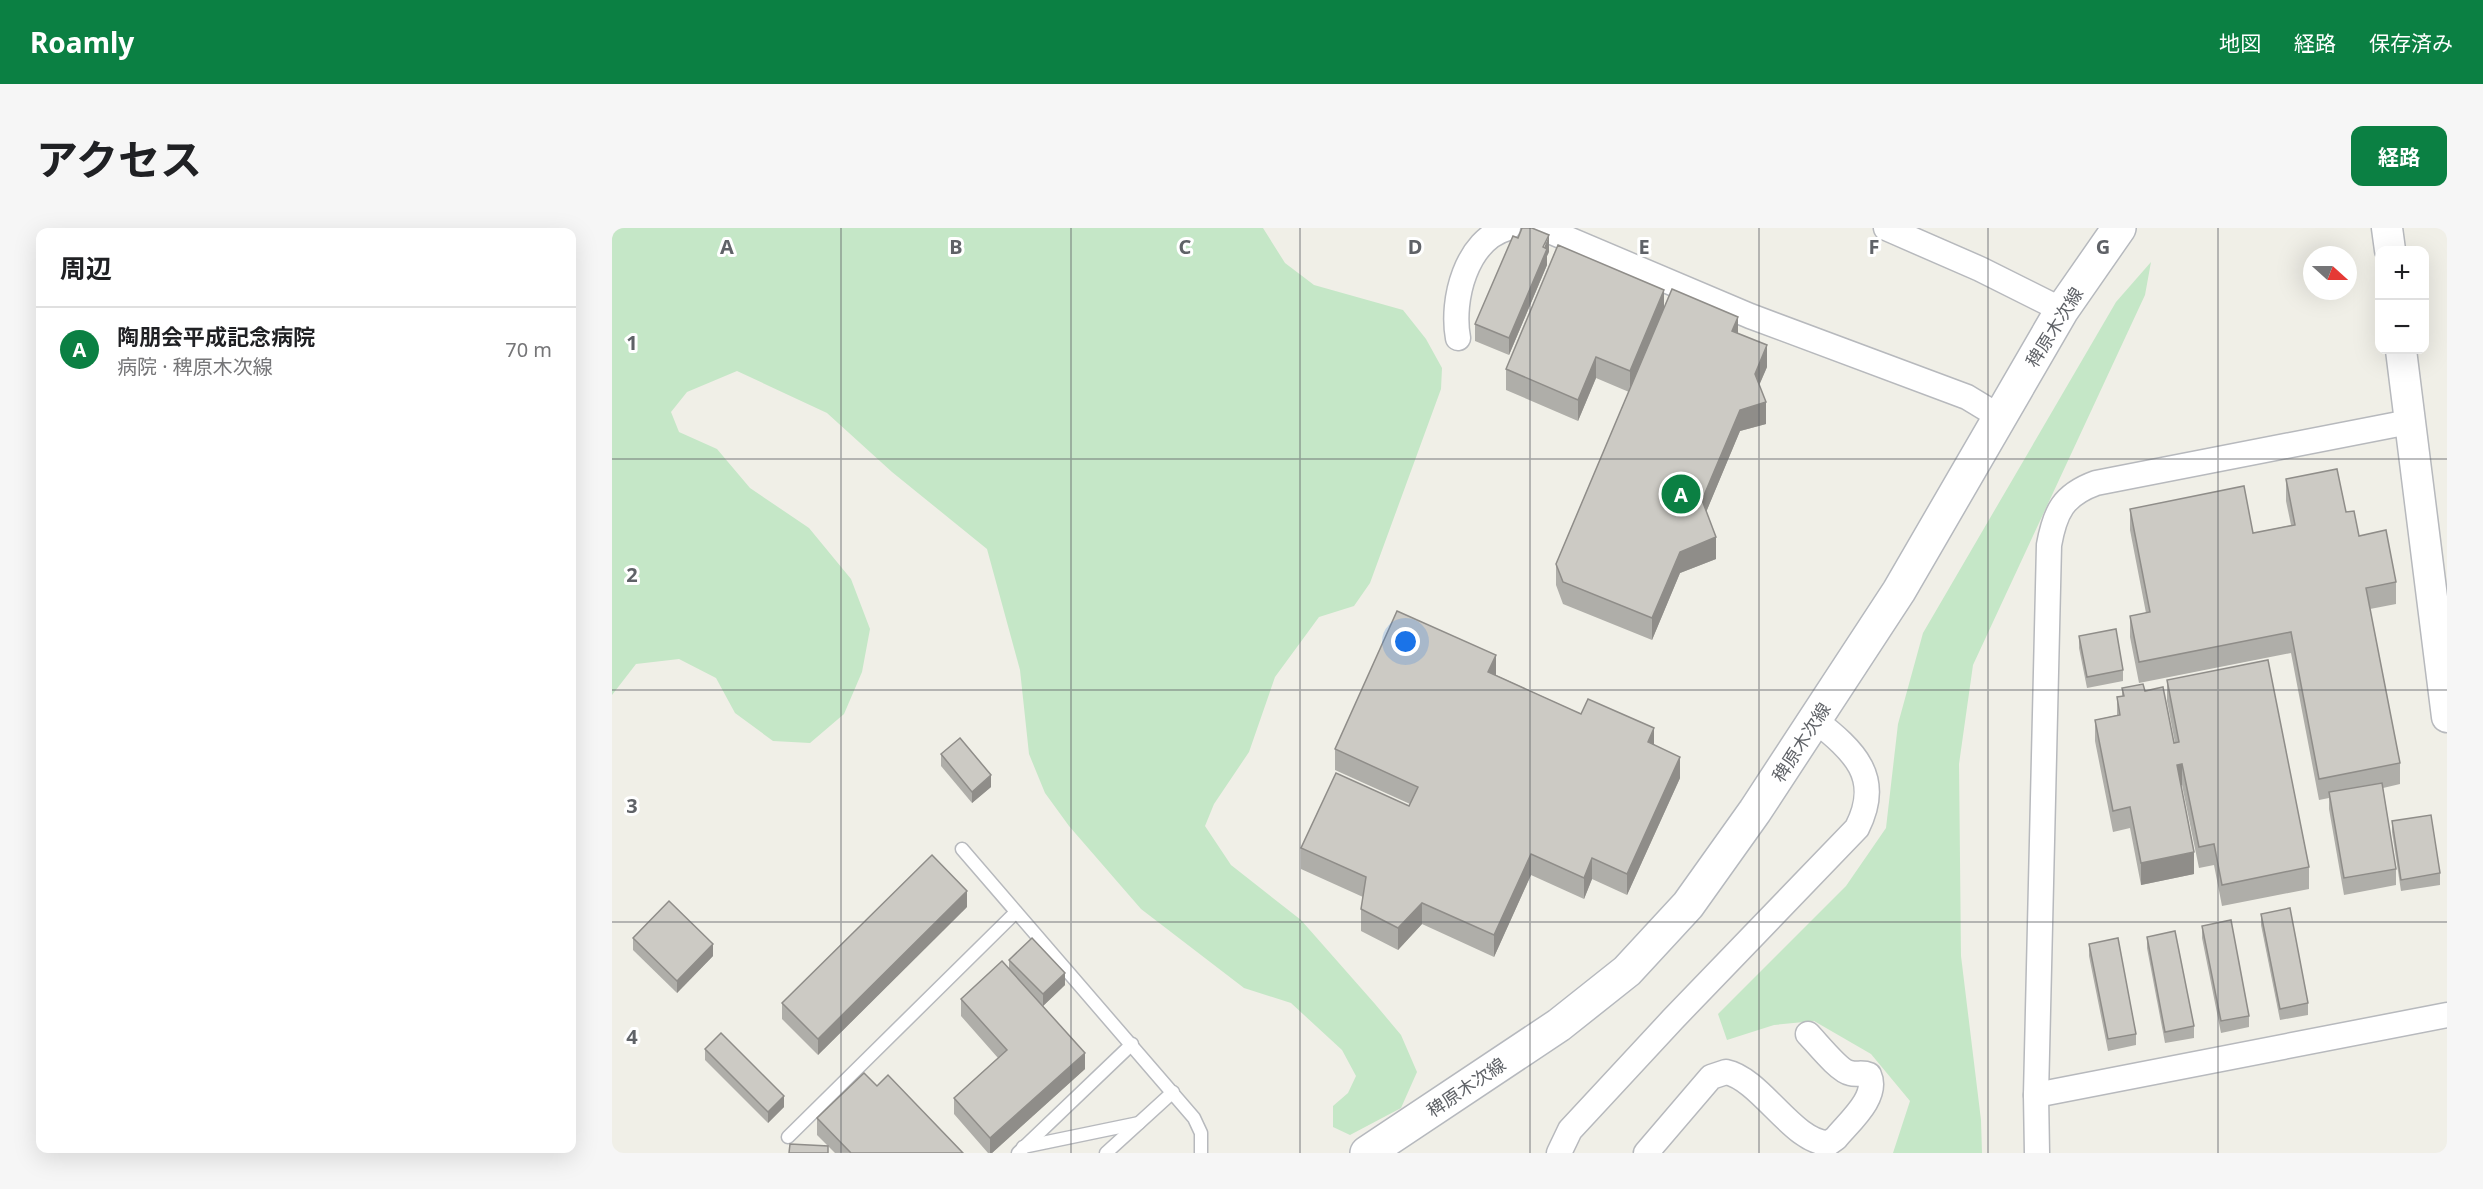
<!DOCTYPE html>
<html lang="ja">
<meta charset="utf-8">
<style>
:root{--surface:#fff;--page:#f6f6f6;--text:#202124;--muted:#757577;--line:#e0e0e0;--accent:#0b8043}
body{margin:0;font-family:"Noto Sans","Noto Sans JP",sans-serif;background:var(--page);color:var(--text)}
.controls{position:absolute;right:18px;top:18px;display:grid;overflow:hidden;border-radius:12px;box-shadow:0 6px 24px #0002}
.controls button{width:54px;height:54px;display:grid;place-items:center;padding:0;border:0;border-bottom:2px solid var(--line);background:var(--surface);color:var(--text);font:30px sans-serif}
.compass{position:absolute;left:1691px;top:18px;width:54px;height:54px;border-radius:50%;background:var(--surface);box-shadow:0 6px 24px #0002;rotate:111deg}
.you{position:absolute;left:794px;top:414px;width:21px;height:21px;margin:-15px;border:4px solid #fff;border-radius:50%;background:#1a73e8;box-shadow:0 0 0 9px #1a73e833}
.badge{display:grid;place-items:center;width:39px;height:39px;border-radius:50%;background:var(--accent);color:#fff;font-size:20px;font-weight:700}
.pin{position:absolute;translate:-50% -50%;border:3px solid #fff;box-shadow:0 2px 6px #0006}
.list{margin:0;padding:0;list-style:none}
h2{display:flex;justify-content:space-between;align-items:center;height:78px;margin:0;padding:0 24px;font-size:26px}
h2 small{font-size:20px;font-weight:400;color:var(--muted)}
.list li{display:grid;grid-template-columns:39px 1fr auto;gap:18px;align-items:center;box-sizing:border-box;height:84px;padding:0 24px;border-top:2px solid var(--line)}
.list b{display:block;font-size:22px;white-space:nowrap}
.list p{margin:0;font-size:20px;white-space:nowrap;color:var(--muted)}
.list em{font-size:20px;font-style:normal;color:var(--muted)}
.map{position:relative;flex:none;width:1835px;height:925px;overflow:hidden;border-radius:12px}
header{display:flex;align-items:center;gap:36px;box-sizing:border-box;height:84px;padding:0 30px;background:var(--accent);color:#fff}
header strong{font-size:28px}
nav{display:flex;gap:33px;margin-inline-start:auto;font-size:21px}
.intro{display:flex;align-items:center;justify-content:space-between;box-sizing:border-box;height:144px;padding:0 36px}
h1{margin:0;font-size:42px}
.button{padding:15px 27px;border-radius:12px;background:var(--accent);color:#fff;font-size:21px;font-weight:700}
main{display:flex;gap:36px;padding:0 36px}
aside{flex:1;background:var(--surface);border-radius:12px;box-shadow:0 6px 24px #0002}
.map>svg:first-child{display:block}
</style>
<header>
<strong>Roamly</strong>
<nav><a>地図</a><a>経路</a><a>保存済み</a></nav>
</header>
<div class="intro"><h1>アクセス</h1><a class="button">経路</a></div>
<main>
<aside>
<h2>周辺<small></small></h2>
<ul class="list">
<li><span class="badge">A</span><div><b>陶朋会平成記念病院</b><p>病院 · 稗原木次線</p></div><em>70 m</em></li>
</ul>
</aside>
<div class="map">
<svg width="1835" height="925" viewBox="0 0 1835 925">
<rect width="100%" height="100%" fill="#f0efe7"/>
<!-- green -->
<g fill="#c5e7c7">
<polygon points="0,0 651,0 673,35 702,57 791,82 814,111 830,140 829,161 758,355 742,378 707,389 663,449 637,524 602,576 593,598 619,637 689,692 763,776 789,807 805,844 789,880 738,907 721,899 721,878 736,865 744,848 730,822 679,775 632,760 529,681 457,598 433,565 417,526 408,442 375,321 280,244 215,185 125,143 75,164 59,184 67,204 105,221 138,260 197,300 239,351 258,401 250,444 232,486 198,515 161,513 123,485 104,450 67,431 24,436 0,467"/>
<polygon points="1539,34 1533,67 1361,437 1347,536 1349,728 1369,892 1370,925 1281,925 1298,873 1259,826 1202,793 1162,797 1115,812 1106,786 1234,658 1274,600 1286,496 1311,405 1504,74"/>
</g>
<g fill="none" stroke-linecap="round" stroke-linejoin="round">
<defs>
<g id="service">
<polyline points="350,621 582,890 589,905 589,925"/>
<polyline points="176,909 404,684"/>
<polyline points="411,919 527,895"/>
<polyline points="406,925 520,816"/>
<polyline points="494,925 561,864"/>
</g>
<g id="minor">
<polyline points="923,0 935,2 1138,88 1355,169 1388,189"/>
<polyline points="1274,0 1368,41 1450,82"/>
<path d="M846,110C839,72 854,12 896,0"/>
<polyline points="1424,867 1835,787"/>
<path d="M947,925L958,902L1061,791L1245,600C1271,549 1242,523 1203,492"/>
<path d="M1034,925L1099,849L1114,844C1149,851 1182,916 1217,915L1224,910C1237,894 1267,869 1257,847C1250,844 1245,847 1238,845C1227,843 1205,815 1196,806"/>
<path d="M1425,925L1424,867L1437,317C1443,284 1451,267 1484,255L1797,194"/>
</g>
<g id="tertiary">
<polyline points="1775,0 1778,22"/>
<polyline points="1789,122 1835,489"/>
</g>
<polyline id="secondary" points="755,925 947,797 1015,743 1076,677 1143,583 1287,363 1450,82 1507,0"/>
</defs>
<!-- service casing -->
<use href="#service" stroke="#b7b9bd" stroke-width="15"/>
<!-- minor casing -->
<use href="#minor" stroke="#b7b9bd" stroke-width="27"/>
<!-- tertiary casing -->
<use href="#tertiary" stroke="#b7b9bd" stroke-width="33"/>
<!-- secondary casing -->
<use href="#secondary" stroke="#b6b9be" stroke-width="36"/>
<!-- service -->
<use href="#service" stroke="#fff" stroke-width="12"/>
<!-- minor -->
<use href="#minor" stroke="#fff" stroke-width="24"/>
<!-- tertiary -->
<use href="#tertiary" stroke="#fff" stroke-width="30"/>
<!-- secondary -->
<use href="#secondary" stroke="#fff" stroke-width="33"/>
</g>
<!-- wall -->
<g fill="#afaea9">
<polygon points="937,24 935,28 935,37 897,127 863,113 863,96"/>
<polygon points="1052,79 1126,105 1155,139 1147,157 1154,196 1128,203 1094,284 1104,331 1068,345 1040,412 951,376 944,357 944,336 1017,164 984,150 966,193 894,162 894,141"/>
<polygon points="1674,251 1734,284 1747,308 1784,354 1784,376 1758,381 1788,535 1788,556 1771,560 1784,641 1784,657 1732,667 1717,581 1717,570 1707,572 1679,425 1527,455 1518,409 1518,388 1534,385 1518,302 1518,281 1641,305 1679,297 1674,273"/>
<polygon points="1467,408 1511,442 1511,453 1475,460 1467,420"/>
<polygon points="884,447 969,486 1042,516 1068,550 1015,667 980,651 972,671 919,647 882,729 810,696 786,722 749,703 749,681 751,669 689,641 689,620 797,578 798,576 723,542 723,521"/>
<polygon points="1555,452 1697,639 1697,661 1610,678 1602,637 1587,640 1570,557 1569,558 1582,646 1529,657 1518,600 1501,604 1483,513 1483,492 1505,487 1505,469 1510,469 1510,460 1533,463 1563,515 1555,473"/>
<polygon points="329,526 379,559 360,575 329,538"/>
<polygon points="1780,593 1828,645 1828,657 1789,663 1780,604"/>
<polygon points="355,679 206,827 170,791 170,775"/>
<polygon points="1649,686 1696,775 1696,787 1668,792 1649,697"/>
<polygon points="1590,698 1637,788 1637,799 1609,805 1590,710"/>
<polygon points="1535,709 1582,798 1582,810 1553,815 1535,720"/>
<polygon points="21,710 101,728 65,765 21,722"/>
<polygon points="1477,716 1524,806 1524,817 1496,823 1477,728"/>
<polygon points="397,732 453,757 431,778 473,841 380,925 376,925 342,886 342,870 386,830 349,788 349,771 397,741"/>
<polygon points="93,821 172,879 156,895 93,832"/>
<polygon points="265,858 351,925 223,925 205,907 205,890"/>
</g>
<!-- shaded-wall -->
<g fill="#8f8d89">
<polygon points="937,7 937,24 935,28 935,37 897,127 897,110"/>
<polygon points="1052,62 1052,83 1018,165 1018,143"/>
<polygon points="1126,89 1126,111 1120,103"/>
<polygon points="1155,117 1155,139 1143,167 1143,146"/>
<polygon points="984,129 984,150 966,193 966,172"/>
<polygon points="1154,174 1154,196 1128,203 1090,294 1090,272 1128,182"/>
<polygon points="1104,309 1104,331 1068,345 1040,412 1040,390 1068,324"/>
<polygon points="884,427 884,449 876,444"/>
<polygon points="1042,500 1042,522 1036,514"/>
<polygon points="1068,529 1068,550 1015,667 1015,646"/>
<polygon points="1570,536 1570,557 1565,559 1565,537"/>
<polygon points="379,547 379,559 360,575 360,564"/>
<polygon points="1582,624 1582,646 1529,657 1529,635"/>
<polygon points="919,626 919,647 882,729 882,707"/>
<polygon points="980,630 980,651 972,671 972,650"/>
<polygon points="355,663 355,679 206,827 206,811"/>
<polygon points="810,675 810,696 786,722 786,700"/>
<polygon points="101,716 101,728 65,765 65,753"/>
<polygon points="453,745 453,757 431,778 431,766"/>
<polygon points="473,825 473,841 380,925 378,925 378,910"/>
<polygon points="172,868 172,879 156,895 156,884"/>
</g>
<!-- building -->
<g fill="#cccac4" stroke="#8f8d89" stroke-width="1.5">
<polygon points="910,0 920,0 937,7 931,19 935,21 897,110 863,96 901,8 906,10"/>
<polygon points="946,17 1052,62 1018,143 984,129 966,172 894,141"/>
<polygon points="1060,61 1126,89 1120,103 1155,117 1143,146 1154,174 1128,182 1090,272 1104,309 1068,324 1040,390 951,354 944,336"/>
<polygon points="1725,241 1734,284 1742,283 1747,308 1774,302 1784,354 1754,360 1788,535 1707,551 1679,404 1527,434 1518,388 1538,384 1518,281 1632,258 1641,305 1683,297 1674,251"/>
<polygon points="785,383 884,427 876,444 969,486 976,471 1042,500 1036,514 1068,529 1015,646 980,630 972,650 919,626 882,707 810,675 786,700 749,681 754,649 689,620 724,545 797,578 806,559 723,521"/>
<polygon points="1504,401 1511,442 1475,449 1467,408"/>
<polygon points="1656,432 1697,639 1610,657 1602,616 1587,619 1570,536 1565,537 1582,624 1529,635 1518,579 1501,583 1483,492 1508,487 1505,469 1512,468 1510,460 1531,456 1533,463 1551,459 1562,515 1567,514 1555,452"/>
<polygon points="348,510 379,547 360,564 329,526"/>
<polygon points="1770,555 1784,641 1732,650 1717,564"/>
<polygon points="1819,587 1828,645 1789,652 1780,593"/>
<polygon points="320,627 355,663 206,811 170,775"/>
<polygon points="57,673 101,716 65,753 21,710"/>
<polygon points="1678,680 1696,775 1668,781 1649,686"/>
<polygon points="1619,692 1637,788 1609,793 1590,698"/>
<polygon points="1563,703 1582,798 1553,804 1535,709"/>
<polygon points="420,710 453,745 431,766 397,732"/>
<polygon points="1506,710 1524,806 1496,811 1477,716"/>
<polygon points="390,733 473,825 378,910 342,870 395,822 349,771"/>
<polygon points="109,805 172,868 156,884 93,821"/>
<polygon points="252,845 265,858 276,847 351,925 239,925 205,890"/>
<polygon points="178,916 216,918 216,925 177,925"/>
</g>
<!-- grid -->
<path fill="none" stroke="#5f6267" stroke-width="1.5" stroke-opacity="0.55" d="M229,0V925M459,0V925M688,0V925M918,0V925M1147,0V925M1376,0V925M1606,0V925M0,231H1835M0,462H1835M0,694H1835"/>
<g text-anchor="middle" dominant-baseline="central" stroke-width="6" stroke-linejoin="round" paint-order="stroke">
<!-- street labels -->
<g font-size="18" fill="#5f6267" stroke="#fff">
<text transform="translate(1442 99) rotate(-58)">稗原木次線</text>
<text transform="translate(1189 514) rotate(-57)">稗原木次線</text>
<text transform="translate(854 859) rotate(-34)">稗原木次線</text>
</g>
</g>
<g font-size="20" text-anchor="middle" font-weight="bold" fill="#5f6267" stroke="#fff" stroke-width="6" stroke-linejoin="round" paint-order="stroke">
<text x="115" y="26">A</text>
<text x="344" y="26">B</text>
<text x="573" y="26">C</text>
<text x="803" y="26">D</text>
<text x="1032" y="26">E</text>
<text x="1262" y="26">F</text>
<text x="1491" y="26">G</text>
<text x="20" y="122">1</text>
<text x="20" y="354">2</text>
<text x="20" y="585">3</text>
<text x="20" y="816">4</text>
</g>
</svg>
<div class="controls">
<button>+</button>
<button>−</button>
</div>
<svg class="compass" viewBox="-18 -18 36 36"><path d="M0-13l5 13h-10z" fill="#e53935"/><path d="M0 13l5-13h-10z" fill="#757577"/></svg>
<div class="you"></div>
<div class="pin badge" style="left:1069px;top:266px">A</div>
</div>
</main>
